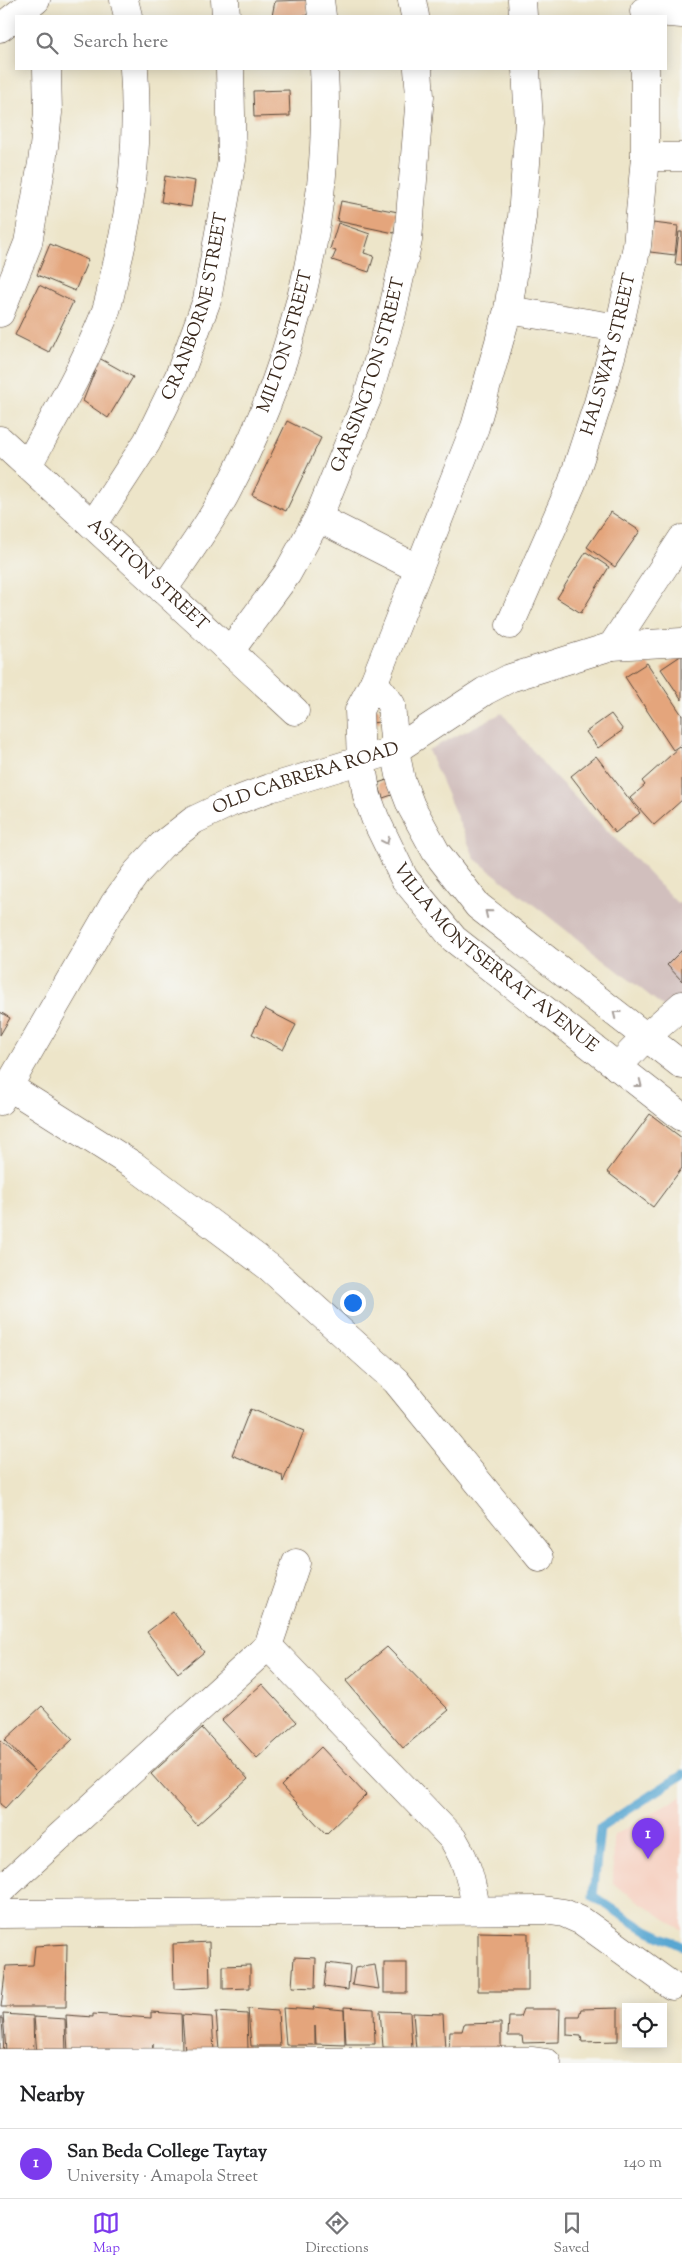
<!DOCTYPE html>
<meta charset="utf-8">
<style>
:root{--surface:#fff;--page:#f6f6f6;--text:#202124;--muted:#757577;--line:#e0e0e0;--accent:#7c3aed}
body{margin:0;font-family:"Sorts Mill Goudy",serif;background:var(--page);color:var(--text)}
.controls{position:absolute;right:15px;bottom:15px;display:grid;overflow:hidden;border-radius:0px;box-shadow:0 2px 12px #0003}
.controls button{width:45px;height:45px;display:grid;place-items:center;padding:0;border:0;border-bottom:1px solid var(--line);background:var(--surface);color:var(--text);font:25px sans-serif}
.you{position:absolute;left:352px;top:1302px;width:18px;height:18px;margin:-12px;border:4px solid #fff;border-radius:50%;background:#1a73e8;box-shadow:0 0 0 8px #1a73e833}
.badge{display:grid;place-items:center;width:32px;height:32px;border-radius:50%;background:var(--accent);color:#fff;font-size:16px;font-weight:700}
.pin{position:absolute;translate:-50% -41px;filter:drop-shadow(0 1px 2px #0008)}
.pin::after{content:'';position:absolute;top:26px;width:18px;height:15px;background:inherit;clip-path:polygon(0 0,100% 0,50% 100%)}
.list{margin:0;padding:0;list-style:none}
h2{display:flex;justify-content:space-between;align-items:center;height:65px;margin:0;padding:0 20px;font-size:21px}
h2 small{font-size:16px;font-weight:400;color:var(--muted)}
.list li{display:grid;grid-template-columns:32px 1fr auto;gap:15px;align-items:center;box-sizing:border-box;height:70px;padding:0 20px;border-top:1px solid var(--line)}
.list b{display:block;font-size:19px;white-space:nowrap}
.list p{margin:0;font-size:16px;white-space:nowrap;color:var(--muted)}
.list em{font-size:16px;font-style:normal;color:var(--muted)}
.icon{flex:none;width:28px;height:28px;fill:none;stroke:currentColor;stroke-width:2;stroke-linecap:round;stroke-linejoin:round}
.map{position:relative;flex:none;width:682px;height:2063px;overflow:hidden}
.search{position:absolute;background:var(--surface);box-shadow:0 2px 12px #0003;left:15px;right:15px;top:15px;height:55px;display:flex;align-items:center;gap:12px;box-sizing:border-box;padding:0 18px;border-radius:0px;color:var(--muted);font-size:19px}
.sheet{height:135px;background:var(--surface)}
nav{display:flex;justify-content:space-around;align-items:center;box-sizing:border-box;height:70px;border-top:1px solid var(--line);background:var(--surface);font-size:14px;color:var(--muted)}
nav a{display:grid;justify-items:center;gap:2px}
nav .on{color:var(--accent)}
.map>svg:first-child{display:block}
</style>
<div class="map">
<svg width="682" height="2063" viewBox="0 0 682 2063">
<rect width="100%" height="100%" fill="#f6f6f2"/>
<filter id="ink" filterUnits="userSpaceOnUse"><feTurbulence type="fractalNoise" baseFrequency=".02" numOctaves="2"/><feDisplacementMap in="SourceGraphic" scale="10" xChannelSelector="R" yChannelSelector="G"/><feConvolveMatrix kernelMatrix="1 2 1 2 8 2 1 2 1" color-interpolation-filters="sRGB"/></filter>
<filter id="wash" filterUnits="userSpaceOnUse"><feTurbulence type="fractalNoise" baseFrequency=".0096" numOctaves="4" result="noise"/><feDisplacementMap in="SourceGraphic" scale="20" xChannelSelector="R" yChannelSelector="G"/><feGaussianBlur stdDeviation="1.12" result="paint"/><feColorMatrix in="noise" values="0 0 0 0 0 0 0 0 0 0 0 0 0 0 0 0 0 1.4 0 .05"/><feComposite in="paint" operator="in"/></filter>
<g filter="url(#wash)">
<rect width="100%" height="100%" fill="#ede5c9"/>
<!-- built -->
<polygon fill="#f6d2c3" points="682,1796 682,1930 613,1884 614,1835"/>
<!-- industrial -->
<polygon fill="#d1bfbd" points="502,713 546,767 678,904 682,901 682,1021 475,859 428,750"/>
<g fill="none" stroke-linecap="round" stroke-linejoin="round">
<!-- stream -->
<polyline stroke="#57a6d1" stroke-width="9" points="682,1775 600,1828 593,1896 639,1926 682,1946"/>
</g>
<g id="blocks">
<!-- building -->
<g fill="#e4a57b">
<polygon points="307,0 308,16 272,16 275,1"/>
<polygon points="289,90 290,116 254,117 253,91"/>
<polygon points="165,176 195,181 191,207 161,202"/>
<polygon points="341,201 398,212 394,233 337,221"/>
<polygon points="338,223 370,234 364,253 374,256 369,272 332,260 336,251 330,249"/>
<polygon points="653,223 678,226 675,255 650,252"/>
<polygon points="679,232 682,232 682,265 675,264"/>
<polygon points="50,244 88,260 75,291 37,275"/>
<polygon points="39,285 73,302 49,352 15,335"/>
<polygon points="98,355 99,358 133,377 108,418 83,401 95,371"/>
<polygon points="287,421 321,438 286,511 252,495"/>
<polygon points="611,512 640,531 615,567 587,547"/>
<polygon points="586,552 609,567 581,613 557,598"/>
<polygon points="682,655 682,700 661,669"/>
<polygon points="647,663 682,715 682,744 673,750 625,677"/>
<polygon points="379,708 380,722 371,723 370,709"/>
<polygon points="611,714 623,730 598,748 586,732"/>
<polygon points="680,747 682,749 682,800 654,825 630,798 645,785 642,781"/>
<polygon points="596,756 640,813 615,833 571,776"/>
<polygon points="387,780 392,795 383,798 378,783"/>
<polygon points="682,950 682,981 667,965"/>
<polygon points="265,1009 296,1025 283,1050 252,1034"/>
<polygon points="0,1012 10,1018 0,1035"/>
<polygon points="650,1114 682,1138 682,1168 653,1207 607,1172"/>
<polygon points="250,1409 304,1431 283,1482 282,1475 232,1455"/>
<polygon points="173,1612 204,1652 178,1673 147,1632"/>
<polygon points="387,1647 449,1710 403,1748 346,1681"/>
<polygon points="262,1684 297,1722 257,1758 222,1720"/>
<polygon points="42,1706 73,1739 37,1773 5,1808 0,1804 0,1740 34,1771 5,1740"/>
<polygon points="202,1728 248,1779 197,1825 151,1774"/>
<polygon points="321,1747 366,1795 326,1834 281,1786"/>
<polygon points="478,1932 528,1933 528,1991 478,1991"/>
<polygon points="209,1942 210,1987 174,1989 173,1944"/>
<polygon points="67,1944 66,2007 1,2007 6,1966 33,1965 35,1946"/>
<polygon points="294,1957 316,1958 315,1988 292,1987"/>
<polygon points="327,1963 350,1966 348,1990 324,1987"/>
<rect x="384" y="1963" width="23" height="30"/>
<polygon points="250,1965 250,1988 223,1989 223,1966"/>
<polygon points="375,1965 379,1989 352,1985 355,1968"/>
<polygon points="313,2007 344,2010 345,2045 316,2044 315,2026 315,2045 286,2045 283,2008 314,2010"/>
<polygon points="344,2007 374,2009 375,2044 346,2044"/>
<polygon points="618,2008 618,2041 582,2042 581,2036 567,2035 567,2016 579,2016 581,2009"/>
<polygon points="248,2009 278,2011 280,2046 251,2046"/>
<polygon points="523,2009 560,2009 559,2042 523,2043 522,2036 508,2036 509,2017 520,2017"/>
<polygon points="380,2011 410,2012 412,2048 383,2047"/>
<polygon points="151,2012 181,2014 182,2049 153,2049 153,2044 152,2053 68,2052 66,2015 93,2017 93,2014 151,2018"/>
<polygon points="216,2012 247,2014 248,2049 219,2049"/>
<polygon points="413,2013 443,2014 445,2050 416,2049"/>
<polygon points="3,2014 33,2016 34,2051 6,2051"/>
<polygon points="182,2015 212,2017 214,2052 185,2052"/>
<polygon points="34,2017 65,2019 66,2054 37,2054"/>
<polygon points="0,2018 2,2018 4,2054 0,2054"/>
<polygon points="501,2023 501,2056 449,2050 450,2031 462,2031 464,2024"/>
</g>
</g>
</g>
<g filter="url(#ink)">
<use href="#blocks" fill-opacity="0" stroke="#564638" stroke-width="1"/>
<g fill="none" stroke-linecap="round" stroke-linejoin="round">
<defs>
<g id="minor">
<polyline points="124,0 128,16"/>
<polyline points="225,0 226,16"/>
<polyline points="320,0 322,16"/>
<polyline points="412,0 415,16"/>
<polyline points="522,0 523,16"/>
<polyline points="644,11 682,14"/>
<polyline points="0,28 36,0"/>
<path id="s1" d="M526,69L529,123L522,217L508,310L475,427L374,682L359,710L361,761L367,796L375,818L404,878L454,939L682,1117"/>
<polyline points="645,157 682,157"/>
<polyline points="508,310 619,328"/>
<polyline points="0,313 28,243 42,163 48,113 47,69"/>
<path id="s2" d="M0,440L295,711"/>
<path d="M28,465C55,416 83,368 104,316C110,301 112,284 116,268C133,201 139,139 134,69"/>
<polyline points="318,518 419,569"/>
<path id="s3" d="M93,525L147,442L179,376L207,300L232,160L230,69"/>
<path id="s4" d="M163,590C184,559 207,528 225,495C294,366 332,215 324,69"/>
<path id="s5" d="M510,625L572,483L598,403L619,328L637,246L645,157V69"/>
<polyline points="612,646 682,539"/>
<path id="s6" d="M230,651L287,574L318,518L367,399L392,313L408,240L420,96L418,69"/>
<polyline points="374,682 391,704 395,750 401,780 411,806 436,852 478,906 682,1065"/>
<polyline points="617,1067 646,1037 682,1005"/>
<polyline points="8,1086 133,1165 269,1267 396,1381 540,1558"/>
<path id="s7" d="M0,1101L114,904L137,872L162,845L194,820L230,803L270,788L395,750L485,691L510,678L612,646L682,642"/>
<path d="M268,1646L453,1839C468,1864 472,1882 476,1910"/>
<polyline points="0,1891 268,1646 296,1563"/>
<polyline points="0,1914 543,1910 564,1913 582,1921 672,1986"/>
<polyline points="0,2063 533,2061 547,2063"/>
</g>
</defs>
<!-- minor casing -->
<use href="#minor" stroke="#564638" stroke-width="29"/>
<!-- minor -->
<use href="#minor" stroke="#fff" stroke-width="28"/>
</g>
<!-- one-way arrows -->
<defs><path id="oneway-chevron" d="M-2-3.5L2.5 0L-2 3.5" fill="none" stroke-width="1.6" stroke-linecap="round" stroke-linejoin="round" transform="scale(1.25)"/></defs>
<g stroke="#a79f9a">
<use href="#oneway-chevron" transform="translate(386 841) rotate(65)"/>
<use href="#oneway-chevron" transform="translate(488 913) rotate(-141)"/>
<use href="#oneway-chevron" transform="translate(616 1014) rotate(-142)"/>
<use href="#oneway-chevron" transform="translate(639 1084) rotate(38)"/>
</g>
</g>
<g text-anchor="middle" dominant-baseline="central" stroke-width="4" stroke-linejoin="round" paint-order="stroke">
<!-- street labels -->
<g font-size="18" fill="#3b2a1e" stroke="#f6f6f2">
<text stroke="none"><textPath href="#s3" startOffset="244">CRANBORNE STREET</textPath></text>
<text stroke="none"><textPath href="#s4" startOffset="279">MILTON STREET</textPath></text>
<text stroke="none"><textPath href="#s5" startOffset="289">HALSWAY STREET</textPath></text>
<text stroke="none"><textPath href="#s6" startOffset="312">GARSINGTON STREET</textPath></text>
<text stroke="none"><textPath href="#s2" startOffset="200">ASHTON STREET</textPath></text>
<text stroke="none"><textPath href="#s7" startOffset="464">OLD CABRERA ROAD</textPath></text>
<text stroke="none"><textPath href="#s1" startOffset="968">VILLA MONTSERRAT AVENUE</textPath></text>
</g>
</g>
</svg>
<div class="controls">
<button><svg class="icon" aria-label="locate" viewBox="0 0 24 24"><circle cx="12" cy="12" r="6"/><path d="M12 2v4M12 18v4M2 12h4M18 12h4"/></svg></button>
</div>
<div class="you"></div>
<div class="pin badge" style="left:648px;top:1859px">1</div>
<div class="search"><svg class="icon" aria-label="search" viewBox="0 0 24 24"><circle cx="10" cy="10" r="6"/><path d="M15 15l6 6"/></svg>Search here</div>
</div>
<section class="sheet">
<h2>Nearby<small></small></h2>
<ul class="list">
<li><span class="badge">1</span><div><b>San Beda College Taytay</b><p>University · Amapola Street</p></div><em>140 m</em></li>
</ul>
</section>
<nav>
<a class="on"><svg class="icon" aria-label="map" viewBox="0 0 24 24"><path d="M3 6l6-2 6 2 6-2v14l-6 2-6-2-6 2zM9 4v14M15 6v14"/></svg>Map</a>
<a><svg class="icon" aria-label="directions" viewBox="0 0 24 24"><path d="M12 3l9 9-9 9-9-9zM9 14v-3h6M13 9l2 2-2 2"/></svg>Directions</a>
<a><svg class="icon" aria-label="saved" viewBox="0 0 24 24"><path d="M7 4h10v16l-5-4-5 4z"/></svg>Saved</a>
</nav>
